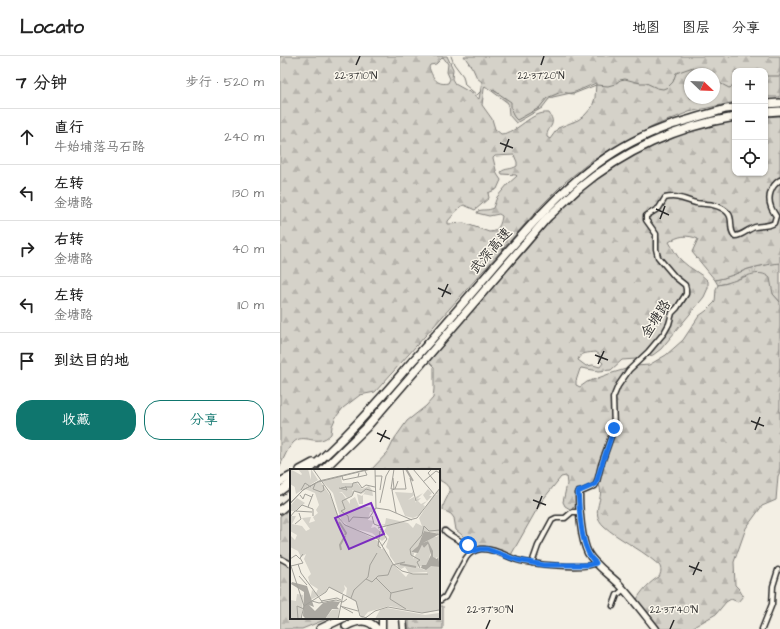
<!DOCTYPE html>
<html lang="zh">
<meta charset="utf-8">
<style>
:root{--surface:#fff;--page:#f6f6f6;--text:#222;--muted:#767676;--line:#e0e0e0;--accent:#0f766e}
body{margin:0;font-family:"Architects Daughter","LXGW WenKai TC",sans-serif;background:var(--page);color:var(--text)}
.controls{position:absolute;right:12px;top:12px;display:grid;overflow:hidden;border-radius:8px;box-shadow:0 1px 3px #0004}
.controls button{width:36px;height:36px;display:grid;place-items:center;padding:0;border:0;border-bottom:1px solid var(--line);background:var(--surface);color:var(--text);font:20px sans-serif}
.compass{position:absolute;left:404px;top:12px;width:36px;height:36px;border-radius:50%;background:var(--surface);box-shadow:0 1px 3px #0004;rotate:113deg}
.stop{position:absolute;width:12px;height:12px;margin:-9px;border:3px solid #1a73e8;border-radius:50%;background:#fff}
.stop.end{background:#1a73e8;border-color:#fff;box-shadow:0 1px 4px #0008}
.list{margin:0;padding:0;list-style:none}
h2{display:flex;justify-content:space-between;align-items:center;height:52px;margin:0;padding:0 16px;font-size:17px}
h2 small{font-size:13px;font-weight:400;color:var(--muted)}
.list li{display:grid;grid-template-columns:26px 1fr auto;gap:12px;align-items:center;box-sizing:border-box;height:56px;padding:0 16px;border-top:1px solid var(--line)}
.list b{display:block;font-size:15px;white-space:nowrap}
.list p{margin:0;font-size:13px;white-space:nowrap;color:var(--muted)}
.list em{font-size:13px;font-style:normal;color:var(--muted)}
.actions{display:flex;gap:8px;padding:12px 16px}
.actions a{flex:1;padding:9px 0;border:1px solid var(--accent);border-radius:16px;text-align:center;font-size:14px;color:var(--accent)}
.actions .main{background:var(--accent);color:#fff}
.icon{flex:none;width:22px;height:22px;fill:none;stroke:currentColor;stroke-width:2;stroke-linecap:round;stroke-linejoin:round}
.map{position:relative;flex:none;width:500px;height:573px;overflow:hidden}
header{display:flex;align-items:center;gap:24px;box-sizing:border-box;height:56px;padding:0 20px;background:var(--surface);border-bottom:1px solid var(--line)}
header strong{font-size:19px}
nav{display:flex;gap:22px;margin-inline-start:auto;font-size:14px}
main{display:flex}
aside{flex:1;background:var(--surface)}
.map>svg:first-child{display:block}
</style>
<header>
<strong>Locato</strong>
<nav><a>地图</a><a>图层</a><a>分享</a></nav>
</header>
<main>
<aside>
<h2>7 分钟<small>步行 · 520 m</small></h2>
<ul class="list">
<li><svg class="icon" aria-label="ahead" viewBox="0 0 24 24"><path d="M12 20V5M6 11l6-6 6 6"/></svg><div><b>直行</b><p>牛始埔落马石路</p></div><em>240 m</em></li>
<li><svg class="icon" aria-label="left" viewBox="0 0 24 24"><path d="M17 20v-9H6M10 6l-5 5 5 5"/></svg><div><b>左转</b><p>金塘路</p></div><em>130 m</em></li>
<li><svg class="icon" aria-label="right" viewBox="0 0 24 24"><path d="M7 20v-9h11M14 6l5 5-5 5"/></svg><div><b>右转</b><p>金塘路</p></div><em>40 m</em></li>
<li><svg class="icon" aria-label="left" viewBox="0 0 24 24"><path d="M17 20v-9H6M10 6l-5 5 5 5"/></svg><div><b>左转</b><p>金塘路</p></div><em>110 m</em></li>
<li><svg class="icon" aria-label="arrive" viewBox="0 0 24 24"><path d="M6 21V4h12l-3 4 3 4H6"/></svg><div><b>到达目的地</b></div></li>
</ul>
<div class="actions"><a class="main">收藏</a><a>分享</a></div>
</aside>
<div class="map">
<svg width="500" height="573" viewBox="0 0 500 573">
<defs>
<pattern id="grass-tufts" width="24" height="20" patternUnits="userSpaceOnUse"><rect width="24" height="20" fill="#d5d2c9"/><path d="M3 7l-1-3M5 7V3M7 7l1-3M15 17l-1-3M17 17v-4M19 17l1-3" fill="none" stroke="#b7b4ad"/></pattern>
<pattern id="forest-firs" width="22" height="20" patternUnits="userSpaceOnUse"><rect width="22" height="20" fill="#d5d2c9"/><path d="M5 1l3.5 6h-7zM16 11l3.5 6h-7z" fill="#b7b4ad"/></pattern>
</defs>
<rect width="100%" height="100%" fill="#f3efe4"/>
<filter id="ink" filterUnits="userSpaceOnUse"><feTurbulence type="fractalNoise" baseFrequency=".025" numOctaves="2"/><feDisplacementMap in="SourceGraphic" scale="8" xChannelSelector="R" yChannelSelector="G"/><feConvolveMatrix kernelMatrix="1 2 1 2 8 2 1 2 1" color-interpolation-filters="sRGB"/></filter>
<g filter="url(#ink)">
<!-- grass -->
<path fill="url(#grass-tufts)" stroke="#807e7a" d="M500,207V246L493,238L491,231L464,220L452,226L438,229L435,224C447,222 457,217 468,213C479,210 489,208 500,207Z"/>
<!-- forest -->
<g fill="url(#forest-firs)" stroke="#807e7a" fill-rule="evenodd">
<path d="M0,0H167L173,13L172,23L175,28L193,38L199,43L202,26L197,22L193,13L184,0H500V41H485V15H455V46L409,56L374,70L342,87L310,106L285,126L262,149L95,336L80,339L63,352L56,361L52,370L51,378C37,393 24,375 13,387C7,393 4,402 0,410ZM163,1L168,8L167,16L170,23L168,27C156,30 152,20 149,11L150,9L156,8ZM410,18H434V42H410ZM316,27L315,42L312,51L305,59L298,64L278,72L270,83L267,81C266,71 278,70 269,57C250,55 239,77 221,78L215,73L212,63L202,49L204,33L205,30L228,47L229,59L236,67L262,52L269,43L273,41L295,36ZM234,99L237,106V110C231,114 225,112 221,116L222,118L236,119L237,120L228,128L217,141L213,152C209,155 203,153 198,155L197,157L209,160L219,158L222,160C221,168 218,176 209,176L184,167L168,168V165L180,151L184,149L195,154L209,142L208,137L217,133L221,124L217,118L213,102L215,100Z"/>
<path d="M500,60V207C489,208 479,210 468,213C457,217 447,222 435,224L412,196L418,183C407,178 398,180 389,186C393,192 396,200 402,205C410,213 421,217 428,225V232L424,241L381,293L373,299L356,303L342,304L331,314L319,315L301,312L300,313L296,325V329L300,331L307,326L329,318L356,310L369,309L386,299L403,284L419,260L426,255L435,246L436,233L438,229C442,228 446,228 450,226C462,223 479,211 490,222L493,238L500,246V416L498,420L496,444L482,450L466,472L454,506L455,529L459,533L463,540L458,546L451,543L446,546L436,558L410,573H379L357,544C359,537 372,524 379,521C381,517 382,513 379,509C378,508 376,507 374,505C359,492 338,483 324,470C308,455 327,442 318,427L299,434L297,450L290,453L285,450L283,446L287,428L286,420L281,421L261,446L231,499L205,490L194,491L190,490L182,479L176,474L174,462L171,458L163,454C162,442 180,434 159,424V414H91L108,396L115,382L127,365L146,350L153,342L154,333V311L150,307V304C181,266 213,230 246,194C265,171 285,146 309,128C349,97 405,72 455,64V117H485V61ZM316,296L320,299V304L323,307L320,311L313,309L306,310L298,304C300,296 309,297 316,296Z"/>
<polygon points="10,453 11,453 11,562 49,562 22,573 0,573 0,460"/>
<polygon points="159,550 163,550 163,573 129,573 129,562 159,562"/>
</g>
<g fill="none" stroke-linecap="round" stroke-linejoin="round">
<!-- stream -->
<g stroke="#787772" stroke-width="1">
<polyline points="171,0 174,8 183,20 185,29 197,39 201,35 202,30"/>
<polyline points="485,20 500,20"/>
<polyline points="434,24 449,32 455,30"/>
<path d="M212,33L231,46C231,53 231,59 237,64L259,52L267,42L281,36L293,38L316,29L328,30L335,28L340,24L345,23L360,27H366L377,32L383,33L388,31L393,26L396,17L413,11L416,14L417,18"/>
</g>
<defs>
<g id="street">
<path d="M299,437L315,430L317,426L321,409L334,372L333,342L338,330L349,314L368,296L384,277L389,268L392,257L397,252L406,238V233L405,229L395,221L378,201L376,193V178L366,164V160L379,152L385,142C397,139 405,144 416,147C419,148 422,147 425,148C432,148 443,151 448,157C454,163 448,174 455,180C462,180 468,173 475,171C482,169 488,171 494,167L496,160C494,157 492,154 491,151C487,141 491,130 500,124"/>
<path d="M165,475C173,483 185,485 194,495"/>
<polyline points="0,502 11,508"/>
<polyline points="252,507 258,490 272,464 276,462 285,462 292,456 300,456"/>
<path d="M159,545L165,541L186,502C189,497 195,494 201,493C213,492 226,500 237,504C250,508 306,514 316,507"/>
<polyline points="333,550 337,539 344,533"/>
<polyline points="482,573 492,548 493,530 498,514"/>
</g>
<path id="secondary" d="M299,437C299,453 301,483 308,497C315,509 329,518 339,528C352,542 364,558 376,573"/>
<g id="primary">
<polyline points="102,562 102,573"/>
<polyline points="123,562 124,573"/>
</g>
<g id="highway">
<polyline points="485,48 500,47"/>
<polyline points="485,56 500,55"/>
<polyline points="20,414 33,407"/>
<path d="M29,414C66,382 98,346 129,309C158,277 186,244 214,211C255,164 296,115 352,86C382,70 414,62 446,53L455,52"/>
<path d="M43,414L86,372L267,162C278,152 288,142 298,133C343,95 398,70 455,61"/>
<polyline points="0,426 11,420"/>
<polyline points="0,435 11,427"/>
<polyline points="0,454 11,445"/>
<path d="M66,570C78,564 88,562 97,573"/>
<polyline points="40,573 63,562"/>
</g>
</defs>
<!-- street casing -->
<use href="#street" stroke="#2b2b2b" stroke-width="7"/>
<!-- secondary casing -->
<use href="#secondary" stroke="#2b2b2b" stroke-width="9"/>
<!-- primary casing -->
<use href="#primary" stroke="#2b2b2b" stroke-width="9"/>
<!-- highway casing -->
<use href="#highway" stroke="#2b2b2b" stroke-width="10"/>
<!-- street -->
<use href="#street" stroke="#fbf7ec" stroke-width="4"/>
<!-- secondary -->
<use href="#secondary" stroke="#fbf7ec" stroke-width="6"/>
<!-- primary -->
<use href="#primary" stroke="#fbf7ec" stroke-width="6"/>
<!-- highway -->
<use href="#highway" stroke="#fbf7ec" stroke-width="7"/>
</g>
</g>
<g fill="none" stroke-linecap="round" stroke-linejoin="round" filter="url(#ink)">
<!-- route -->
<path stroke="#1a73e8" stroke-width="5" d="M188,489L194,495L200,493H207L237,504L264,509H309L316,507C300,494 300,456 298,436L316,428L320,414L334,372"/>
</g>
<!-- ticks -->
<path fill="none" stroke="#2b2b2b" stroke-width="1.5" d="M76,9L80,0M261,9L264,0M220,87L233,92M224,96L229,83M376,153L389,159M380,163L385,150M158,232L171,238M162,241L168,228M315,299L328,304M318,308L324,295M471,365L484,370M475,374L480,361M97,377L110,383M100,386L106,374M253,444L266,449M257,453L262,440M409,510L422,515M413,519L419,506M206,573L210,564M390,573L394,564"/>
<g text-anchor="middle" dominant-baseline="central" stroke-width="3" stroke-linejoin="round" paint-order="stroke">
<!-- street labels -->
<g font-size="14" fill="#2b2b2b" stroke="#fbf7ec">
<text transform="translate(211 195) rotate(-49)">武深高速</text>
<text transform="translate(376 263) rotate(-57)">金塘路</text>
</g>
</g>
<!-- overview -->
<g transform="translate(10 413)">
<rect width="150" height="150" fill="#f3efe4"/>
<path d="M8,0H18L21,11V0L28,11L6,25L4,14L12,5ZM51,7L52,14H67L72,20L79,17L82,21L83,27L73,25V35H69L67,25L72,27L75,23L71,25L62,21L64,25L57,29L52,23L49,24H52L60,35V31L65,28L69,37L85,39L83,43H80L78,51L84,52L81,59L85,58L97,68L92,72L82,64L61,59L51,51L43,24L32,12ZM30,12L40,26L51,53L88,72L91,80L94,79L102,94L116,108L118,105H138L137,103L119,104L115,98L111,100L107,97L100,87L99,81L96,78L99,68L94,62L97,57L90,59L95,56L86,57L95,55L96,49L118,54L123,59L126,54L132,57L129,49L144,25L148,26L145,24L150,19V93L148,94V88L143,90L138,72L133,74L141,68H147L149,65L147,66V64L134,62L128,77L121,83L124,84L123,90L132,76L134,79L138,75L141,81L139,90L136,96L127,98L135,101L141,96L150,98V150H85L90,141L97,139L135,146L149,144V141L134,144L99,137L78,143L72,150L66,133L56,127L57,119L54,116L55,120L52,125L38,118L36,123L20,131L22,121L26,124L28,120L20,115L18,108L21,105L14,90L16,85L11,88L8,82L0,78V66L5,71L7,66L0,62V47H6L2,55L12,57L16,62L20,60L12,49L21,48L19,54L25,52L23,48L28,44L26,41L29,36L25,24L15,20ZM138,20L142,24L139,27H142L133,36L135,37L130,46L123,49L115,47L105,23L122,24V22L124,26L118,31L124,28L126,34V28L133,24L127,30L131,29L128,32L131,35L137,32L133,26ZM7,29L15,34L5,42H0V37ZM7,125L13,126L12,150H0V131L6,132Z" fill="#d5d2c9"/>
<path d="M0,0L11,6V11L5,18L0,15Z" fill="#d5d2c9"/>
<path d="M49,140L48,150H35L42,141Z" fill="#d5d2c9"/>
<path d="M134,62L150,65L133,74L138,72L143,82V88L147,90L148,88L150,98L141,97L136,101L131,99L132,96H136L141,86L138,75L134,79L132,76L128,84L121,83L128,77ZM2,113L17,117L24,138L19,136L25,142L33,134L42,132L50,133L47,138L49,140H42L35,150H16L13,147L14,123L1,115Z" fill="#aca9a2"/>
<path fill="none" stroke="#aca9a2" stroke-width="2" d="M116,0L123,12M49,53L56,64L55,66M51,81L50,76L55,67M110,95L126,98"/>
<path fill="none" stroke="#a3a19a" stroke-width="1" d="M23,0L40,24L48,48L55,56L88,70L103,95L112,102L123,105H138M85,0L86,39M123,0L144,25M142,0L138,4L146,14M52,7L53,11L68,8L69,4M85,7H92L90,21M68,8L77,6L75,2M103,9L104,20H101L104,0M120,9L126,32M133,13L146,2L150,4M25,15L23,20L31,23L34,21L33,16M55,18H62L63,14L68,13L72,19L76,16L85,18M49,19L57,21L56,18L51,19M105,20H116L113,0M11,21L15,14L21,18M10,26L13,30L15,25L22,28M0,34L13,21L29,12L79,0M90,34L96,7L100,0M0,35L13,21L28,13L81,0M18,38L23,25M86,39L79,49L63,48L59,53L58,47L51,42L55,40L52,32L62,27L64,22L71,24L76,20L86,23M86,39L99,41L122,51M6,42L12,36L23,40V47M106,44L102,21L105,20L108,12M82,47L84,55L89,57M0,48L5,42L22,43M5,55L11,50L9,44M134,57L139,62L150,61M88,59L127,49L150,19M90,60L97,70L92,77M90,62L88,77L91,79M0,90L6,86L10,90M0,94L14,137L11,150M8,95L11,104L33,134M1,97L13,94L10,89L13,85M130,99L127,93L130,91L121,86L120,80L132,66L134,57M9,107L17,116M86,109L101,124L123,119M76,110L82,113L88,107L98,106L102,96L115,93M101,124L100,130L116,140M61,129L64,121L78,108L80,96L87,84M22,132L29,134L46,131L53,133L57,130M31,132L47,129L51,131M14,137L36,123L39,118L66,132L70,147L77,149M50,137L68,142M52,138L63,144M8,150L7,137L14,140M48,150L53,126M74,150L85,142L98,138L132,144L149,141"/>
<path fill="#7b2cbf" fill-opacity="0.15" stroke="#7b2cbf" stroke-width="2" d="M81,34L94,65L59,80L45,49Z"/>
<rect width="150" height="150" fill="none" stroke="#2b2b2b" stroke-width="2"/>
</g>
<g font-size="10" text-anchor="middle" fill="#2b2b2b" stroke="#fbf7ec" stroke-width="3" stroke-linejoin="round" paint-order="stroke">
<text x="76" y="23">22°37'10"N</text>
<text x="261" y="23">22°37'20"N</text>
<text x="210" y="557">22°37'30"N</text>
<text x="394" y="557">22°37'40"N</text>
</g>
</svg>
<div class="controls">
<button>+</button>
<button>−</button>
<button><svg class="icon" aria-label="locate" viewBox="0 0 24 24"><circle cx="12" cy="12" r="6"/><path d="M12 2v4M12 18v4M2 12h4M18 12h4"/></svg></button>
</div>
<svg class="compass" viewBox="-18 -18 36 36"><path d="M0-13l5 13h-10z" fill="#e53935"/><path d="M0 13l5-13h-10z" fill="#767676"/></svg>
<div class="stop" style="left:188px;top:489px"></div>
<div class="stop end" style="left:334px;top:372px"></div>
</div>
</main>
